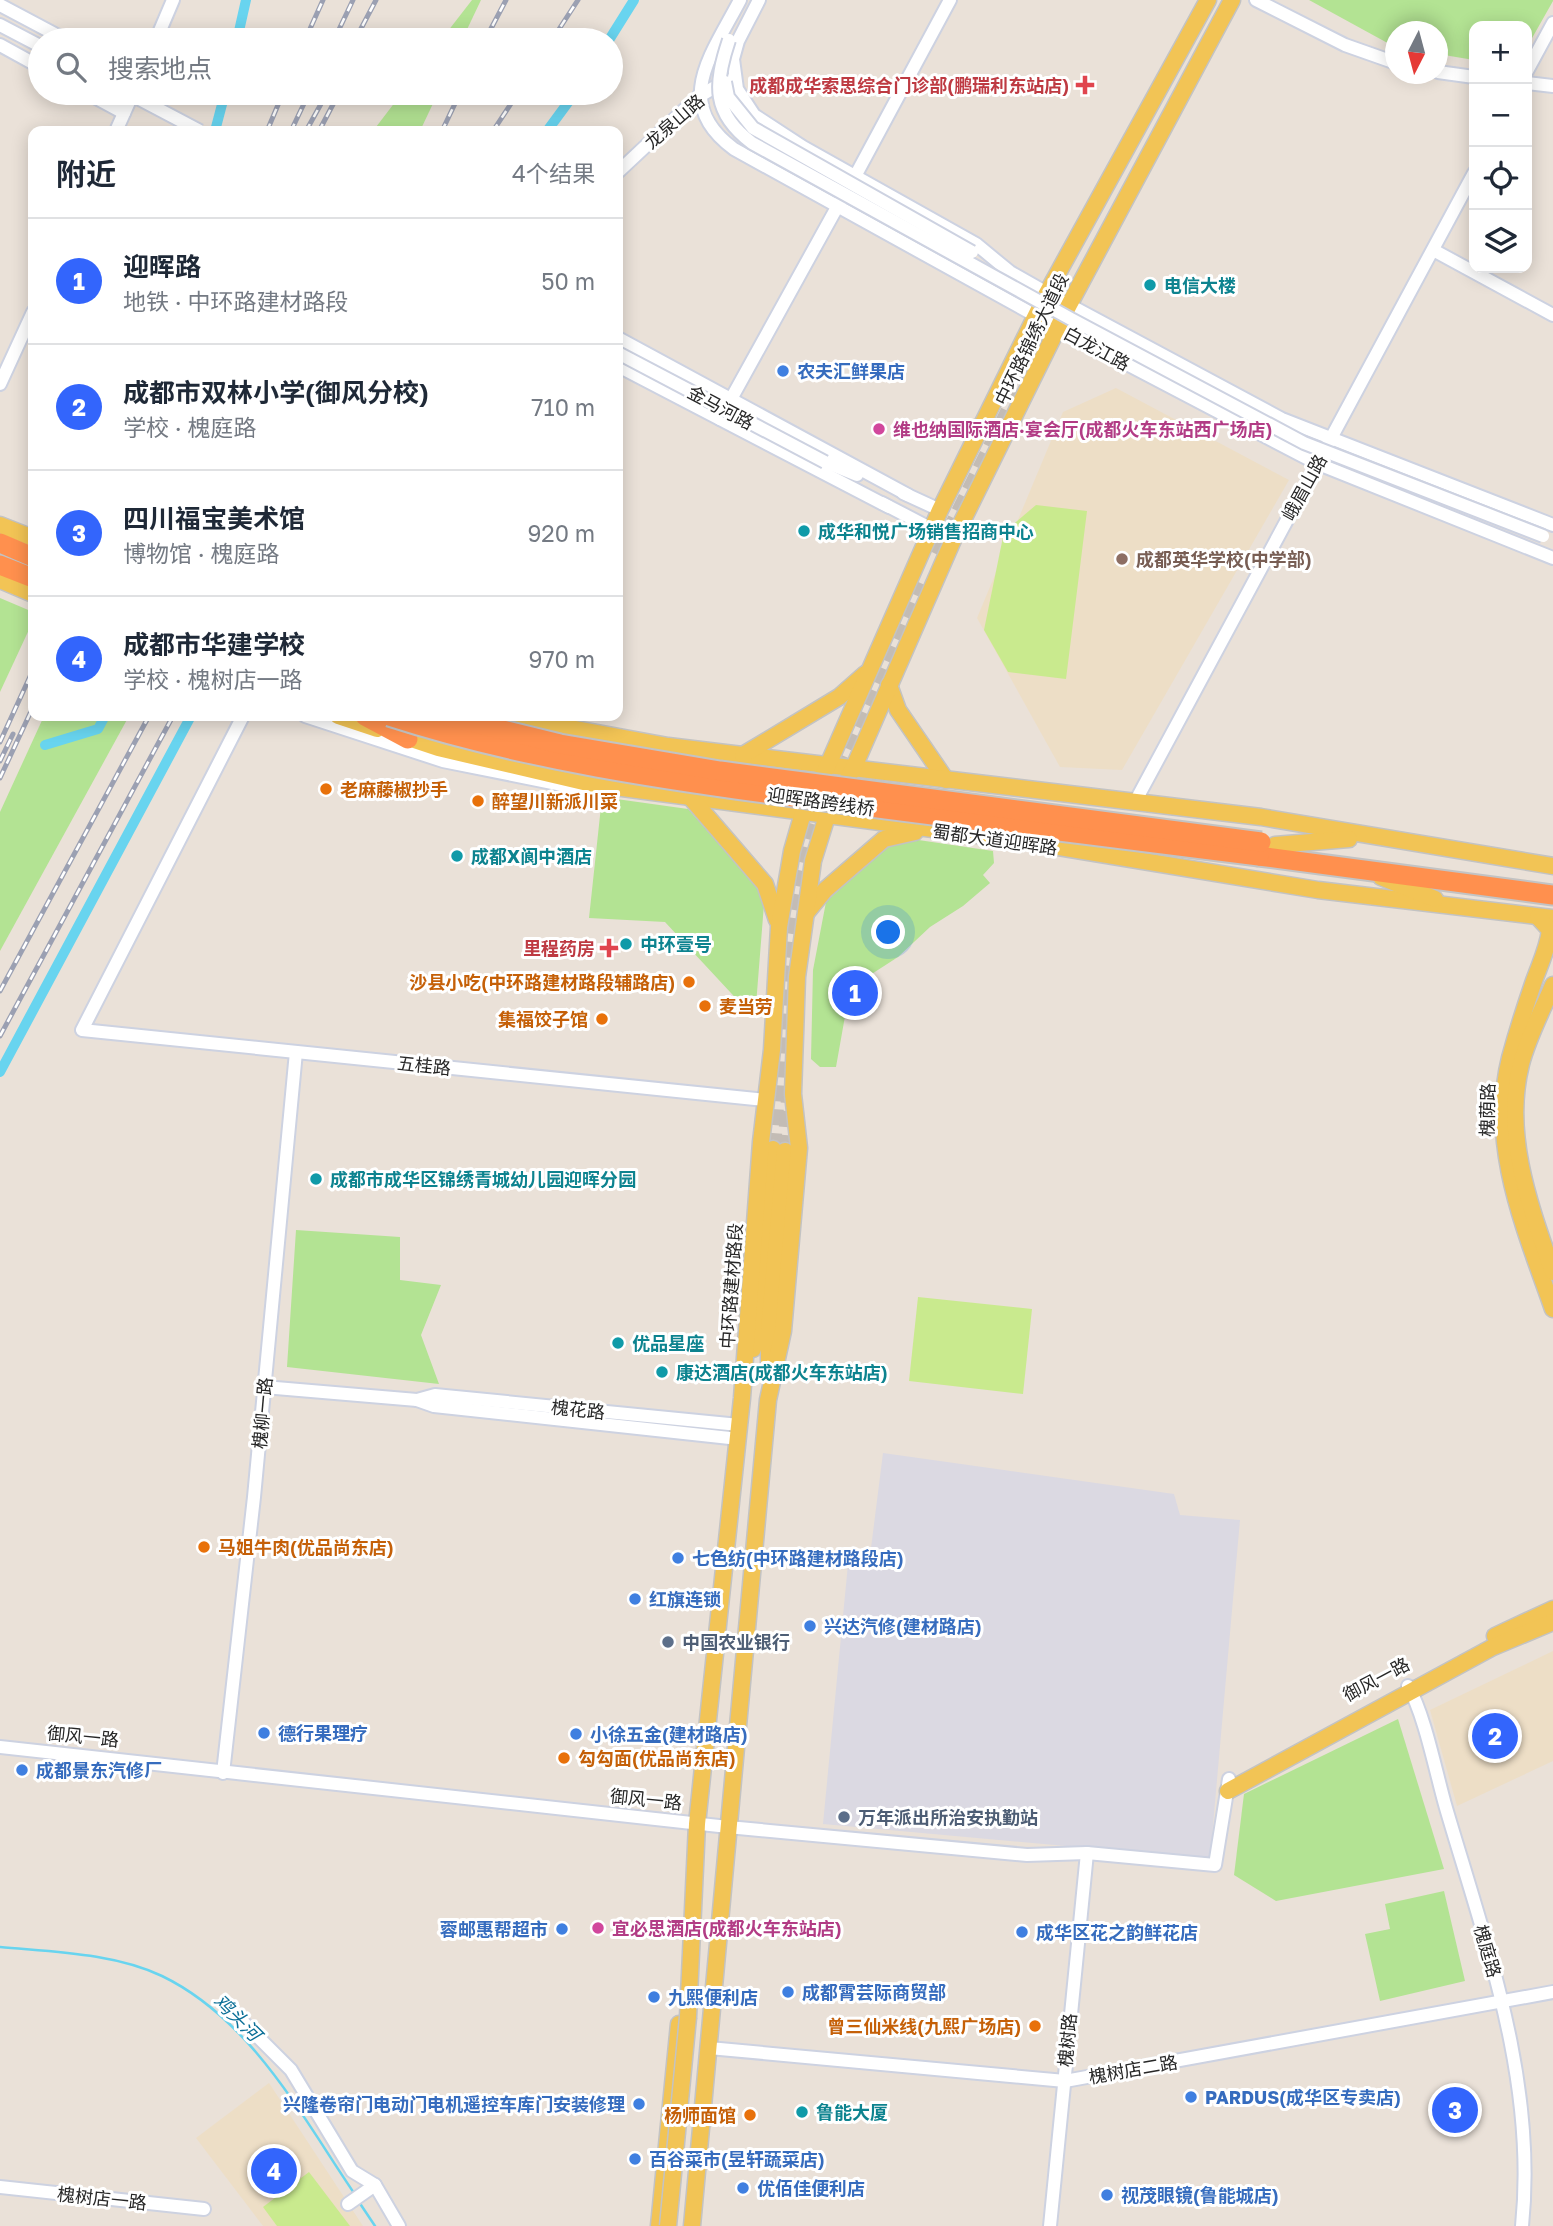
<!DOCTYPE html>
<html lang="zh">
<meta charset="utf-8">
<style>
:root{--surface:#fff;--page:#f6f6f7;--text:#1f2937;--muted:#747a83;--line:#e0e1e3;--accent:#3365fc}
body{margin:0;font-family:"Golos Text","Noto Sans SC",sans-serif;background:var(--page);color:var(--text)}
.controls{position:absolute;right:21px;top:21px;display:grid;overflow:hidden;border-radius:14px;box-shadow:0 4px 18px #0003}
.controls button{width:63px;height:63px;display:grid;place-items:center;padding:0;border:0;border-bottom:2px solid var(--line);background:var(--surface);color:var(--text);font:35px sans-serif}
.compass{position:absolute;left:1385px;top:21px;width:63px;height:63px;border-radius:50%;background:var(--surface);box-shadow:0 4px 18px #0003;rotate:186deg}
.you{position:absolute;left:889px;top:933px;width:24px;height:24px;margin:-18px;border:5px solid #fff;border-radius:50%;background:#1a73e8;box-shadow:0 0 0 10px #1a73e833}
.badge{display:grid;place-items:center;width:46px;height:46px;border-radius:50%;background:var(--accent);color:#fff;font-size:23px;font-weight:700}
.pin{position:absolute;translate:-50% -50%;border:4px solid #fff;box-shadow:0 2px 7px #0006}
.list{margin:0;padding:0;list-style:none}
h2{display:flex;justify-content:space-between;align-items:center;height:91px;margin:0;padding:0 28px;font-size:30px}
h2 small{font-size:23px;font-weight:400;color:var(--muted)}
.list li{display:grid;grid-template-columns:46px 1fr auto;gap:21px;align-items:center;box-sizing:border-box;height:126px;padding:0 28px;border-top:2px solid var(--line)}
.list b{display:block;font-size:26px;white-space:nowrap}
.list p{margin:0;font-size:23px;white-space:nowrap;color:var(--muted)}
.list em{font-size:23px;font-style:normal;color:var(--muted)}
.icon{flex:none;width:38px;height:38px;fill:none;stroke:currentColor;stroke-width:2;stroke-linecap:round;stroke-linejoin:round}
.map{position:relative;flex:none;width:1553px;height:2226px;overflow:hidden}
.search{position:absolute;background:var(--surface);box-shadow:0 4px 18px #0003;left:28px;top:28px;width:595px;height:77px;display:flex;align-items:center;gap:18px;box-sizing:border-box;padding:0 24px;border-radius:38px;color:var(--muted);font-size:26px}
.panel{position:absolute;background:var(--surface);box-shadow:0 4px 18px #0003;left:28px;top:126px;width:595px;height:595px;border-radius:14px}
.map>svg:first-child{display:block}
</style>
<div class="map">
<svg width="1553" height="2226" viewBox="0 0 1553 2226">
<rect width="100%" height="100%" fill="#eae1d8"/>
<!-- industrial -->
<polygon fill="#dbd9e2" points="883,1453 1174,1494 1180,1515 1240,1520 1210,1859 823,1824 848,1564 869,1564"/>
<!-- education -->
<g fill="#eddec6">
<polygon points="1116,388 1289,480 1122,770 1060,767 977,618 1063,412"/>
<polygon points="1553,1651 1553,1761 1457,1806 1430,1710"/>
<polygon points="269,2083 363,2226 263,2226 196,2138"/>
</g>
<!-- green -->
<g fill="#b3e393">
<polygon points="472,0 481,0 462,40 441,40"/>
<polygon points="1309,0 1553,0 1553,1 1527,47 1527,26 1474,26 1474,60 1438,54 1438,32 1396,32 1393,46"/>
<polygon points="402,93 438,93 420,131 373,131"/>
<polygon points="0,598 33,612 33,621 0,692"/>
<polygon points="44,716 129,716 0,951 0,812"/>
<polygon points="602,797 688,809 759,889 764,904 756,1005 744,1007 665,922 589,918"/>
<polygon points="905,838 993,851 994,863 983,875 990,883 963,906 930,927 898,957 850,988 836,1067 820,1067 811,1059 813,970 826,902 889,843"/>
<polygon points="296,1230 400,1237 400,1280 441,1285 421,1335 439,1384 287,1367"/>
<polygon points="1398,1719 1444,1869 1276,1901 1234,1875 1244,1794"/>
<polygon points="1444,1891 1465,1981 1380,2001 1365,1934 1390,1929 1385,1904"/>
</g>
<!-- pitch -->
<g fill="#c9ea8e">
<polygon points="1036,505 1087,511 1066,679 1008,672 984,630 1004,532"/>
<polygon points="918,1297 1032,1309 1023,1394 909,1381"/>
<polygon points="309,2172 350,2226 277,2226 263,2207"/>
</g>
<g fill="none" stroke-linecap="round" stroke-linejoin="round">
<!-- stream -->
<g stroke="#68d4ef" stroke-width="2.5">
<path d="M0,1947C53,1952 113,1953 162,1976C251,2019 301,2115 354,2193"/>
<polyline points="359,2202 375,2226"/>
</g>
<!-- canal -->
<g stroke="#68d4ef" stroke-width="10">
<polyline points="237,40 246,0"/>
<polyline points="609,40 634,0"/>
<polyline points="215,131 225,93"/>
<polyline points="547,131 575,93"/>
<polyline points="45,745 98,729 105,716"/>
<polyline points="0,1072 191,716"/>
</g>
<!-- major-tunnel -->
<g stroke="#c3bcb5" stroke-width="16" stroke-dasharray="16 8" stroke-linecap="butt">
<polyline points="938,555 1054,318"/>
<polyline points="843,773 925,585"/>
<path d="M773,1149C782,1033 782,913 821,803"/>
<polyline points="785,1151 789,1098"/>
</g>
<defs>
<g id="minor">
<path d="M740,0C712,54 671,103 734,149L1058,328L1316,463L1553,558"/>
<polyline points="759,0 738,41 733,59 737,89 754,115 803,147 976,244 1010,272 1047,293 1282,419 1553,525"/>
<polyline points="1256,0 1345,45 1396,63"/>
<polyline points="0,5 66,40"/>
<polyline points="0,25 40,46"/>
<polyline points="156,40 173,0"/>
<polyline points="0,45 40,67"/>
<polyline points="1527,71 1553,23"/>
<polyline points="1438,72 1474,77"/>
<polyline points="1527,83 1553,86"/>
<polyline points="87,93 124,113"/>
<polyline points="116,131 133,93"/>
<polyline points="618,172 698,97 727,80"/>
<polyline points="852,182 950,0"/>
<polyline points="1435,251 1553,315"/>
<polyline points="618,338 908,495"/>
<polyline points="618,366 889,507"/>
<polyline points="0,384 33,312"/>
<polyline points="720,419 841,200"/>
<polyline points="825,462 857,475"/>
<polyline points="903,493 940,510"/>
<polyline points="882,503 932,529"/>
<polyline points="243,716 82,1030 765,1100"/>
<polyline points="305,716 443,761 602,793"/>
<polyline points="1135,802 1474,173"/>
<polyline points="264,1387 417,1400 434,1406 739,1439"/>
<polyline points="417,1400 435,1395 739,1425"/>
<path d="M1408,1686C1425,1715 1436,1774 1446,1808C1486,1944 1537,2082 1522,2226"/>
<polyline points="0,1747 728,1827 1027,1855 1087,1853 1215,1865 1229,1779"/>
<polyline points="223,1773 254,1497 296,1052"/>
<polyline points="228,2007 291,2070 352,2171 375,2185 399,2226"/>
<polyline points="709,2048 1065,2081 1553,1992"/>
<polyline points="0,2187 204,2209"/>
<polyline points="348,2204 375,2185"/>
<polyline points="1050,2226 1087,1853"/>
</g>
<g id="major">
<polyline points="0,525 33,538"/>
<polyline points="0,580 33,594"/>
<polyline points="889,685 898,710 946,780"/>
<polyline points="338,716 377,729"/>
<polyline points="505,716 668,746 1261,817 1553,866"/>
<polyline points="399,735 438,748 592,784 1016,840 1318,890 1553,918"/>
<polyline points="743,755 839,697 865,674"/>
<polyline points="691,798 765,884 777,920"/>
<polyline points="1275,845 1349,839"/>
<polyline points="1381,877 1435,899"/>
<polyline points="807,912 825,890 884,839 915,832"/>
<path d="M1538,917L1550,930C1548,948 1540,964 1534,981C1525,1007 1517,1032 1510,1058C1488,1145 1525,1229 1553,1309"/>
<path d="M1553,985C1542,1011 1528,1037 1521,1064C1503,1135 1530,1206 1553,1272"/>
<polyline points="753,1349 773,1149"/>
<polyline points="769,1366 769,1330 785,1151"/>
<polyline points="1495,1636 1553,1609"/>
<polyline points="1228,1791 1493,1647 1553,1622"/>
<polyline points="688,2017 697,1824 742,1398 761,1142 772,1050 779,927 792,851 803,813 828,765 940,510 1047,293 1208,0"/>
<polyline points="659,2226 679,2024"/>
<polyline points="692,2226 768,1400 783,1331 799,1148 793,1094 797,977 813,861 827,816 854,767 953,540 1069,305 1232,0"/>
</g>
<g id="highway">
<polyline points="0,543 33,557"/>
<polyline points="0,565 33,578"/>
<polyline points="365,716 408,739"/>
<polyline points="1259,856 1553,895"/>
</g>
</defs>
<!-- minor casing -->
<use href="#minor" stroke="#cdd2e1" stroke-width="16"/>
<!-- major casing -->
<use href="#major" stroke="#c3c3c3" stroke-width="19"/>
<!-- highway casing -->
<use href="#highway" stroke="#c3c3c3" stroke-width="23"/>
<!-- minor -->
<use href="#minor" stroke="#fff" stroke-width="12"/>
<!-- major -->
<use href="#major" stroke="#f2c455" stroke-width="16"/>
<!-- highway -->
<use href="#highway" stroke="#ff904e" stroke-width="19"/>
<defs>
<g id="rail">
<polyline points="305,40 323,0"/>
<polyline points="334,40 353,0"/>
<polyline points="355,40 376,0"/>
<polyline points="485,40 506,0"/>
<polyline points="552,40 578,0"/>
<polyline points="267,131 283,93"/>
<polyline points="291,131 309,93"/>
<polyline points="306,131 327,93"/>
<polyline points="319,131 339,93"/>
<polyline points="442,131 460,93"/>
<polyline points="493,131 518,93"/>
<polyline points="0,742 33,670"/>
<polyline points="0,761 13,734"/>
<polyline points="0,778 33,707"/>
<polyline points="0,991 149,716"/>
<polyline points="0,1036 173,716"/>
</g>
</defs>
<!-- rail casing -->
<use href="#rail" stroke="#9ba0b2" stroke-width="5"/>
<!-- rail -->
<use href="#rail" stroke="#fff" stroke-width="2.5" stroke-dasharray="8" stroke-linecap="butt"/>
<defs>
<g id="minor-bridge">
<path d="M729,40C714,85 712,113 752,143L1071,319L1304,443L1543,536"/>
<polyline points="725,82 728,97 753,128 972,252"/>
<polyline points="128,93 200,131"/>
<polyline points="618,353 825,462"/>
</g>
<polyline id="major-bridge" points="668,2226 688,2017"/>
<g id="highway-bridge">
<path d="M389,716C525,760 666,780 808,799C958,819 1109,837 1259,856"/>
<polyline points="446,716 560,744 720,771 1261,842"/>
</g>
</defs>
<!-- minor-bridge casing -->
<use href="#minor-bridge" stroke="#cdd2e1" stroke-width="16" stroke-linecap="butt"/>
<!-- major-bridge casing -->
<use href="#major-bridge" stroke="#c3c3c3" stroke-width="19" stroke-linecap="butt"/>
<!-- highway-bridge casing -->
<use href="#highway-bridge" stroke="#c3c3c3" stroke-width="23" stroke-linecap="butt"/>
<!-- minor-bridge -->
<use href="#minor-bridge" stroke="#fff" stroke-width="12"/>
<!-- major-bridge -->
<use href="#major-bridge" stroke="#f2c455" stroke-width="16"/>
<!-- highway-bridge -->
<use href="#highway-bridge" stroke="#ff904e" stroke-width="19"/>
</g>
<!-- markers -->
<g fill="#e0444e" stroke="#fff" stroke-width="2.5">
<path d="M1081.5 74.5h7v7h7v7h-7v7h-7v-7h-7v-7h7z"/>
<path d="M605.5 937.5h7v7h7v7h-7v7h-7v-7h-7v-7h7z"/>
</g>
<g fill="#0f9aa8" stroke="#fff" stroke-width="2.5">
<circle cx="1150" cy="285" r="7"/>
<circle cx="804" cy="531" r="7"/>
<circle cx="457" cy="856" r="7"/>
<circle cx="626" cy="944" r="7"/>
<circle cx="316" cy="1179" r="7"/>
<circle cx="618" cy="1343" r="7"/>
<circle cx="662" cy="1372" r="7"/>
<circle cx="802" cy="2112" r="7"/>
</g>
<g fill="#3f7fe0" stroke="#fff" stroke-width="2.5">
<circle cx="783" cy="371" r="7"/>
<circle cx="678" cy="1558" r="7"/>
<circle cx="635" cy="1599" r="7"/>
<circle cx="810" cy="1626" r="7"/>
<circle cx="264" cy="1733" r="7"/>
<circle cx="576" cy="1734" r="7"/>
<circle cx="22" cy="1770" r="7"/>
<circle cx="562" cy="1929" r="7"/>
<circle cx="1022" cy="1932" r="7"/>
<circle cx="788" cy="1992" r="7"/>
<circle cx="654" cy="1997" r="7"/>
<circle cx="1191" cy="2097" r="7"/>
<circle cx="639" cy="2104" r="7"/>
<circle cx="635" cy="2159" r="7"/>
<circle cx="743" cy="2188" r="7"/>
<circle cx="1107" cy="2195" r="7"/>
</g>
<g fill="#d1479c" stroke="#fff" stroke-width="2.5">
<circle cx="879" cy="429" r="7"/>
<circle cx="598" cy="1928" r="7"/>
</g>
<circle fill="#8d6e63" stroke="#fff" stroke-width="2.5" cx="1122" cy="559" r="7"/>
<g fill="#e8710a" stroke="#fff" stroke-width="2.5">
<circle cx="326" cy="789" r="7"/>
<circle cx="478" cy="801" r="7"/>
<circle cx="689" cy="982" r="7"/>
<circle cx="705" cy="1006" r="7"/>
<circle cx="602" cy="1019" r="7"/>
<circle cx="204" cy="1547" r="7"/>
<circle cx="564" cy="1758" r="7"/>
<circle cx="1035" cy="2026" r="7"/>
<circle cx="750" cy="2115" r="7"/>
</g>
<g fill="#5c6f8a" stroke="#fff" stroke-width="2.5">
<circle cx="668" cy="1642" r="7"/>
<circle cx="844" cy="1817" r="7"/>
</g>
<g text-anchor="middle" dominant-baseline="central" stroke-width="6" stroke-linejoin="round" paint-order="stroke">
<!-- health labels -->
<g font-size="18" font-weight="bold" fill="#be3a42" stroke="#fff" text-anchor="end">
<text x="1069" y="85">成都成华索思综合门诊部(鹏瑞利东站店)</text>
<text x="595" y="948">里程药房</text>
</g>
<!-- street labels -->
<g font-size="18" fill="#272727" stroke="#fff">
<text transform="translate(674 121) rotate(-41)">龙泉山路</text>
<text transform="translate(1031 339) rotate(-64)">中环路锦绣大道段</text>
<text transform="translate(1097 348) rotate(28)">白龙江路</text>
<text transform="translate(721 407) rotate(28)">金马河路</text>
<text transform="translate(1304 487) rotate(-61)">峨眉山路</text>
<text transform="translate(821 801) rotate(8)">迎晖路跨线桥</text>
<text transform="translate(995 839) rotate(8)">蜀都大道迎晖路</text>
<text transform="translate(424 1065) rotate(6)">五桂路</text>
<text transform="translate(1487 1110) rotate(-89)">槐荫路</text>
<text transform="translate(731 1286) rotate(-86)">中环路建材路段</text>
<text transform="translate(578 1409) rotate(6)">槐花路</text>
<text transform="translate(262 1413) rotate(-85)">槐柳一路</text>
<text transform="translate(1376 1679) rotate(-28)">御风一路</text>
<text transform="translate(83 1736) rotate(6)">御风一路</text>
<text transform="translate(646 1799) rotate(6)">御风一路</text>
<text transform="translate(1488 1951) rotate(74)">槐庭路</text>
<text transform="translate(1067 2040) rotate(-85)">槐树路</text>
<text transform="translate(1133 2069) rotate(-10)">槐树店二路</text>
<text transform="translate(102 2198) rotate(6)">槐树店一路</text>
</g>
<!-- culture labels -->
<g font-size="18" font-weight="bold" fill="#0d838f" stroke="#fff" text-anchor="start">
<text x="1164" y="285">电信大楼</text>
<text x="818" y="531">成华和悦广场销售招商中心</text>
<text x="471" y="856">成都X阆中酒店</text>
<text x="640" y="944">中环壹号</text>
<text x="330" y="1179">成都市成华区锦绣青城幼儿园迎晖分园</text>
<text x="632" y="1343">优品星座</text>
<text x="676" y="1372">康达酒店(成都火车东站店)</text>
<text x="816" y="2112">鲁能大厦</text>
</g>
<!-- shop labels -->
<g font-size="18" font-weight="bold" fill="#366cbe" stroke="#fff" text-anchor="start">
<text x="797" y="371">农夫汇鲜果店</text>
<text x="692" y="1558">七色纺(中环路建材路段店)</text>
<text x="649" y="1599">红旗连锁</text>
<text x="824" y="1626">兴达汽修(建材路店)</text>
<text x="278" y="1733">德行果理疗</text>
<text x="590" y="1734">小徐五金(建材路店)</text>
<text x="36" y="1770">成都景东汽修厂</text>
<text x="548" y="1929" text-anchor="end">蓉邮惠帮超市</text>
<text x="1036" y="1932">成华区花之韵鲜花店</text>
<text x="802" y="1992">成都霄芸际商贸部</text>
<text x="668" y="1997">九熙便利店</text>
<text x="1205" y="2097">PARDUS(成华区专卖店)</text>
<text x="625" y="2104" text-anchor="end">兴隆卷帘门电动门电机遥控车库门安装修理</text>
<text x="649" y="2159">百谷菜市(昱轩蔬菜店)</text>
<text x="757" y="2188">优佰佳便利店</text>
<text x="1121" y="2195">视茂眼镜(鲁能城店)</text>
</g>
<!-- hotel labels -->
<g font-size="18" font-weight="bold" fill="#b23c85" stroke="#fff" text-anchor="start">
<text x="893" y="429">维也纳国际酒店·宴会厅(成都火车东站西广场店)</text>
<text x="612" y="1928">宜必思酒店(成都火车东站店)</text>
</g>
<!-- education labels -->
<g font-size="18" font-weight="bold" fill="#785e54" stroke="#fff" text-anchor="start">
<text x="1136" y="559">成都英华学校(中学部)</text>
</g>
<!-- food labels -->
<g font-size="18" font-weight="bold" fill="#c56008" stroke="#fff" text-anchor="start">
<text x="340" y="789">老麻藤椒抄手</text>
<text x="492" y="801">醉望川新派川菜</text>
<text x="675" y="982" text-anchor="end">沙县小吃(中环路建材路段辅路店)</text>
<text x="719" y="1006">麦当劳</text>
<text x="588" y="1019" text-anchor="end">集福饺子馆</text>
<text x="218" y="1547">马姐牛肉(优品尚东店)</text>
<text x="578" y="1758">勾勾面(优品尚东店)</text>
<text x="1021" y="2026" text-anchor="end">曾三仙米线(九熙广场店)</text>
<text x="736" y="2115" text-anchor="end">杨师面馆</text>
</g>
<!-- service labels -->
<g font-size="18" font-weight="bold" fill="#4e5e75" stroke="#fff" text-anchor="start">
<text x="682" y="1642">中国农业银行</text>
<text x="858" y="1817">万年派出所治安执勤站</text>
</g>
<!-- water labels -->
<g font-size="19" font-style="italic" fill="#0b6f97" stroke="#fff">
<text transform="translate(238 2017) rotate(45)">鸡头河</text>
</g>
</g>
</svg>
<div class="controls">
<button>+</button>
<button>−</button>
<button><svg class="icon" aria-label="locate" viewBox="0 0 24 24"><circle cx="12" cy="12" r="6"/><path d="M12 2v4M12 18v4M2 12h4M18 12h4"/></svg></button>
<button><svg class="icon" aria-label="layers" viewBox="0 0 24 24"><path d="M12 4l9 5-9 5-9-5zM3 14l9 5 9-5"/></svg></button>
</div>
<svg class="compass" viewBox="-18 -18 36 36"><path d="M0-13l5 13h-10z" fill="#e53935"/><path d="M0 13l5-13h-10z" fill="#747a83"/></svg>
<div class="you"></div>
<div class="pin badge" style="left:855px;top:993px">1</div>
<div class="pin badge" style="left:1495px;top:1736px">2</div>
<div class="pin badge" style="left:1455px;top:2110px">3</div>
<div class="pin badge" style="left:274px;top:2171px">4</div>
<div class="search"><svg class="icon" aria-label="search" viewBox="0 0 24 24"><circle cx="10" cy="10" r="6"/><path d="M15 15l6 6"/></svg>搜索地点</div>
<section class="panel">
<h2>附近<small>4个结果</small></h2>
<ul class="list">
<li><span class="badge">1</span><div><b>迎晖路</b><p>地铁 · 中环路建材路段</p></div><em>50 m</em></li>
<li><span class="badge">2</span><div><b>成都市双林小学(御风分校)</b><p>学校 · 槐庭路</p></div><em>710 m</em></li>
<li><span class="badge">3</span><div><b>四川福宝美术馆</b><p>博物馆 · 槐庭路</p></div><em>920 m</em></li>
<li><span class="badge">4</span><div><b>成都市华建学校</b><p>学校 · 槐树店一路</p></div><em>970 m</em></li>
</ul>
</section>
</div>
